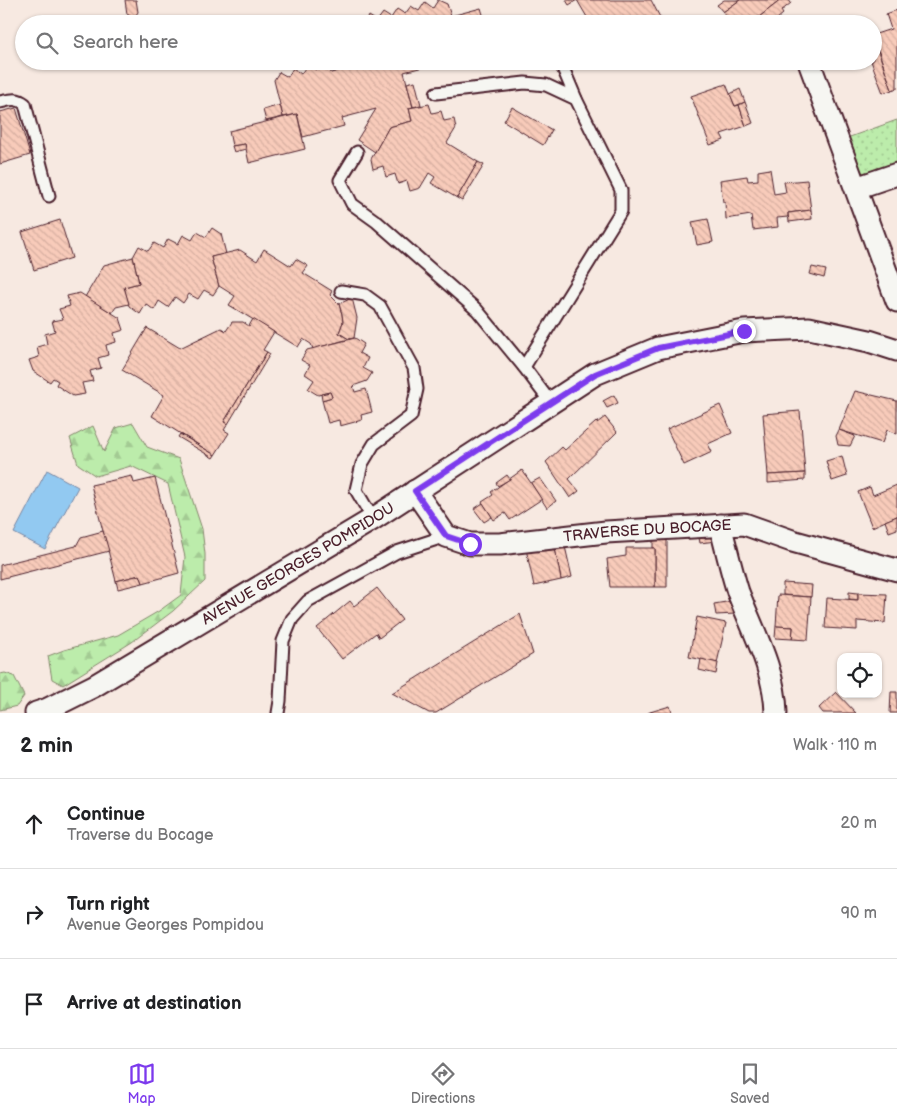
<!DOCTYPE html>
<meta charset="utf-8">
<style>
:root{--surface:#fff;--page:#f6f6f6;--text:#202124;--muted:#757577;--line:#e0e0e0;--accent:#7c3aed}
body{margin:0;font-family:"Balsamiq Sans",sans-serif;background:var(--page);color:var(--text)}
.controls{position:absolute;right:15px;bottom:15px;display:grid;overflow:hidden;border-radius:10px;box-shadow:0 1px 4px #0004}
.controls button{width:45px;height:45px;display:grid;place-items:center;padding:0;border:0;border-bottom:1px solid var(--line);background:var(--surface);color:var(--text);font:25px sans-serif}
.stop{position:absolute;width:15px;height:15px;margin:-11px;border:4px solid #7c3aed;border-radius:50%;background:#fff}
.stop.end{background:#7c3aed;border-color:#fff;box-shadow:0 1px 5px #0008}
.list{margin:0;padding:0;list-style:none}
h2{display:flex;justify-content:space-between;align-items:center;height:65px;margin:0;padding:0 20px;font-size:21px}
h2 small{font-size:16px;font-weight:400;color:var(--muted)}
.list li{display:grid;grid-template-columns:32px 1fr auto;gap:15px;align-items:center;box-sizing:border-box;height:90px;padding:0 20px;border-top:1px solid var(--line)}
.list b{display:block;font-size:19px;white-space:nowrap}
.list p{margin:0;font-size:16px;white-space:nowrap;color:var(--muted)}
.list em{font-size:16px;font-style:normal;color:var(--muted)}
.icon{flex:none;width:28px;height:28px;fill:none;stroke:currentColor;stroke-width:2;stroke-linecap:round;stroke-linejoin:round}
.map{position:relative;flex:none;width:897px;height:713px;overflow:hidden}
.search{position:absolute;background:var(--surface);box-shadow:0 1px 4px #0004;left:15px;right:15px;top:15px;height:55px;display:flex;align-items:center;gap:12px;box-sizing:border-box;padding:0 18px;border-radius:28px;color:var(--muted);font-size:19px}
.sheet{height:335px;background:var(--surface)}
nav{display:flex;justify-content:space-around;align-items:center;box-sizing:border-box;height:70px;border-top:1px solid var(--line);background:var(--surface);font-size:14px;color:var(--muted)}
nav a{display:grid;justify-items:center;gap:2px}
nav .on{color:var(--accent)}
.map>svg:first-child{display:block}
</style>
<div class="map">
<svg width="897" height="713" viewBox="0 0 897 713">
<defs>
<pattern id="forest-firs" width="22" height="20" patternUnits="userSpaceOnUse" patternTransform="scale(1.25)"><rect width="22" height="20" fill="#bcecab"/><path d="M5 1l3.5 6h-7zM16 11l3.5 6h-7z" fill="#a3ca93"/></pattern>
<pattern id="garden-dots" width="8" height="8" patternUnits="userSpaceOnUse" patternTransform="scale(1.25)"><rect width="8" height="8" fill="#bcecab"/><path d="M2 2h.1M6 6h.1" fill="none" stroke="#a3ca93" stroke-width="1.8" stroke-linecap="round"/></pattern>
<pattern id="building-back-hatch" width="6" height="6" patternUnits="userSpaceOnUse" patternTransform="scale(1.25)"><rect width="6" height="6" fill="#f8cbba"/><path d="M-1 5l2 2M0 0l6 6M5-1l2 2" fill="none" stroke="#d6aea0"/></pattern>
</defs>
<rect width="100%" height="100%" fill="#f7e9e1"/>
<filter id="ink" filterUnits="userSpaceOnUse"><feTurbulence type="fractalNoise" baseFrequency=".02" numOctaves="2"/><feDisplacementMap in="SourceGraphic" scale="10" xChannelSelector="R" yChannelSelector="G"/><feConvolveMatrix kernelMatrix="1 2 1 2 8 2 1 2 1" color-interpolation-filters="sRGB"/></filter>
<g filter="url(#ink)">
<!-- forest -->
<g fill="url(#forest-firs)" stroke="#83866b">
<polygon points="133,423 147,447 179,459 202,529 205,554 205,581 173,611 132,642 63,685 52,679 48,656 64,650 118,635 159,611 181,595 185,557 168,484 131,466 96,476 78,464 70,438 93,426 104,452 116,428"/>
<polygon points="5,673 14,676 24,696 17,706 0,710 0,674"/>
</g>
<!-- garden -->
<polygon fill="url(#garden-dots)" stroke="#83866b" points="897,120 897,163 858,177 847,138"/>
<!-- water -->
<polygon fill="#92c9f1" stroke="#7585a2" points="47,470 78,487 45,549 14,533"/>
<!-- building -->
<g fill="url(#building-back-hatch)" stroke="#4a1f2b">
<polygon points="125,0 136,0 138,12 136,15 132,17 127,14"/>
<polygon points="438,0 447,4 451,16 481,8 485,21 473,24 365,24 369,16 377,21 383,13 391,18 397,9 405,14 411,6 419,11 425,2 433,8"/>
<polygon points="566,0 577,0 569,5"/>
<polygon points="577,0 651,0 663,23 591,24"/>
<polygon points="724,0 740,0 723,12 717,5"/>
<polygon points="740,0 781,0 750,24 732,24 723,12"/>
<polygon points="781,0 789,0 791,3 781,11 783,14 771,24 766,22 750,24"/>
<polygon points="897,10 897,88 892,90 873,35 891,29 886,14"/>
<polygon points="873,37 892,90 883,93 871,61 873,61"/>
<polygon points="321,61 329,66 331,73 359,65 358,61 446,61 404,72 413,107 409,108 412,121 389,127 375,152 357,140 376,109 342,118 344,126 303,137 297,114 283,117 274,80 279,72 288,77 293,68 301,74 307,65 316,70"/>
<polygon points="415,81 421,105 413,107 407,83"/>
<polygon points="726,84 735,106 739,105 746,126 721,134 724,140 710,145 691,96"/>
<polygon points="740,89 745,102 735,106 730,94"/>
<polygon points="745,102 753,123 746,126 739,105"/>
<polygon points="429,104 432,113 441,111 444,121 454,119 456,128 447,143 478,162 457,198 431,183 435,177 429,173 420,188 410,191 407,181 398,184 395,174 386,177 383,166 373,169 371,159 389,127 412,121 409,108"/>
<polygon points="280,105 283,117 266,121 263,110"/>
<polygon points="512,107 552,130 543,145 504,121"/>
<polygon points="16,108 30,155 0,164 0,112"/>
<polygon points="297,114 305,149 249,163 245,144 232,146 229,131"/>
<polygon points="245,144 246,149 234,152 232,146"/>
<polygon points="478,162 484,165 462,201 457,198"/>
<polygon points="770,169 774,194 786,192 784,182 807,180 811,210 788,213 788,217 777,218 778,227 753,230 751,215 726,219 725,202 723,202 720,180 747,176 748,181 758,180 758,171"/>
<polygon points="811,210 812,219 789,222 788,213"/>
<polygon points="708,219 713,242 697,245 692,222"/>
<polygon points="60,220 72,258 34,270 22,232"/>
<polygon points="212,228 221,234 226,254 211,257 219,286 213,295 204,290 198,299 189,294 183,303 175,297 168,307 159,301 154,310 146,304 140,314 129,306 124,287 139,283 133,257 139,246 148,251 154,243 163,248 168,239 178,244 183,235 192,240 197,232 206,237"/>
<polygon points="264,249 291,266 296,259 308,266 303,273 332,291 330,295 339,304 342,314 343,322 339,333 349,339 313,349 311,344 303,339 298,347 229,305 235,296 219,286 211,257 240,250 257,261"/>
<polygon points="133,257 139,283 124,287 129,304 116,307 112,313 85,297 104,265"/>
<polygon points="812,267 826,270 824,278 810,274"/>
<polygon points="80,293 120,318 124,330 114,333 116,342 106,345 108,355 98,358 101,368 90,371 93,381 82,383 85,394 73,396 56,385 58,381 53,378 50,382 33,371 29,360 39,357 37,347 47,344 45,334 55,331 52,321 63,319 59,309 70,306 67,296"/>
<polygon points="352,298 357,318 354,338 349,339 339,333 343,322 342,314 339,304"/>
<polygon points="253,319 274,332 263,350 267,352 224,422 228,424 224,430 229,433 215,455 152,416 164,395 122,370 147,328 180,348 221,328 226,331 232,322 243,322 249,326"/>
<polygon points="355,338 364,344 359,353 368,358 363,368 372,373 367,381 353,386 355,392 366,389 372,412 361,415 362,420 340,426 339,420 328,423 322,400 332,397 330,392 318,395 308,389 314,380 305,374 310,365 301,360 307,350"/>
<polygon points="267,352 270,354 228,424 224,422"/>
<polygon points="855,391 897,401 897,434 887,430 882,443 839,430"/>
<polygon points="330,392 332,397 322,400 321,394"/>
<polygon points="614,395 618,403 607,408 603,401"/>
<polygon points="720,405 732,433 708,444 712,452 684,465 667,429"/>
<polygon points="800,411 805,473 768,475 763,414"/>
<polygon points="605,417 617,432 569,479 579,491 570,498 546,462 562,447 565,450 596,422 597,423"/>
<polygon points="839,430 855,436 850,446 838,445 836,436"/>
<polygon points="180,434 215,455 213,458 178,437"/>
<polygon points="842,456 847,476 832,481 826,461"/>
<polygon points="522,470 542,499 510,520 505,513 494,520 482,502 493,495 491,492"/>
<polygon points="805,473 805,480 768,483 768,475"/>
<polygon points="507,475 510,479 498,486 496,483"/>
<polygon points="132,476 134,483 155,478 179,573 143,583 140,575 116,581 91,485"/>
<polygon points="540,478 556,501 547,508 531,483"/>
<polygon points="897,485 897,516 872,527 858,492 870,487 873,495"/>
<polygon points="483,503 492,517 484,522 474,509"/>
<polygon points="897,516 897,529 889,532 885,521"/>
<polygon points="103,531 109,551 0,579 0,565 76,546 81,537"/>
<polygon points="706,531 716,541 700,543 698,532"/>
<polygon points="653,539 667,539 667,587 655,587 655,548 653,548"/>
<polygon points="564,542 572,577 561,580 554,543"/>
<polygon points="554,543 561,580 534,586 526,549"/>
<polygon points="626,548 655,548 655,587 610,587 607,559 626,556"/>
<polygon points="140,575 143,583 118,589 116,581"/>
<polygon points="783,583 812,585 811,597 783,595"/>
<polygon points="377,588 402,620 379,638 376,633 342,659 317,628 350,601 354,606"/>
<polygon points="849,592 858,593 858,600 849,599"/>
<polygon points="858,593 887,594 885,623 857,621 857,630 825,628 827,598 858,600"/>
<polygon points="778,595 811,597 808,640 792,639 793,627 776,626"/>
<polygon points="732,601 735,614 716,615 714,604"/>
<polygon points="520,614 533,654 436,713 429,713 392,693"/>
<polygon points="697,617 726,623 717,663 689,657"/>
<polygon points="776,626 793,627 792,639 775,638"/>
<polygon points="701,659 718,663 716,674 699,670"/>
<polygon points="836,692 856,713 823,713 819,708"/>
<polygon points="891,692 897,692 897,713 890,713"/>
<polygon points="670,706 672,713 648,713 650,712"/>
</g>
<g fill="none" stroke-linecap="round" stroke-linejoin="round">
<defs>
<g id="lane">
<polyline points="560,61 576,99"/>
<polyline points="436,93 525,83 546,85 576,99 621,190 621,211 524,367"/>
<path d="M0,102C10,100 17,97 25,104L49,196"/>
<polyline points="357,152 340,180 352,204 377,222 477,310 524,367 551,403"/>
<polyline points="341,291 365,295 380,306 414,368 417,389 411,416 374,444 362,464 356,490 373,519"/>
<polyline points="278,713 280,701 283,641 292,619 308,601 397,552 446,536"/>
</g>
<g id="street">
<polyline points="809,62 897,301"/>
<polyline points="856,188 897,174"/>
<path id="s1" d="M415,491L446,536L470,544H500L606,532L744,524L792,541L897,570"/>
<path d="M720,525C726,547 731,570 738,592C753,631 775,670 776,713"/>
<path id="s2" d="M36,713L48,709L94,686L373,519L595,374L658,348L744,331L809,328L869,341L897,350"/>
</g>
</defs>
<!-- lane casing -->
<use href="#lane" stroke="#4a1f2b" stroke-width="15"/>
<!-- street casing -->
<use href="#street" stroke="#4a1f2b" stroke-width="25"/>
<!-- lane -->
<use href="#lane" stroke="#f6f6f2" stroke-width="11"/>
<!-- street -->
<use href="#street" stroke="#f6f6f2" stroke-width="21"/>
</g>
</g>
<g fill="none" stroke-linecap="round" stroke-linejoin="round" filter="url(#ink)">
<!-- route -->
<polyline stroke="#7c3aed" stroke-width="6" points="470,544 446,536 415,491 595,374 658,348 744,331"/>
</g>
<g text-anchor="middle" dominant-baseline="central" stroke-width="4" stroke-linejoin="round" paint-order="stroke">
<!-- street labels -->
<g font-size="15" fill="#4a1f2b" stroke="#f6f6f2">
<text stroke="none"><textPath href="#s1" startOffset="258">TRAVERSE DU BOCAGE</textPath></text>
<text stroke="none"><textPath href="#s2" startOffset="302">AVENUE GEORGES POMPIDOU</textPath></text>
</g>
</g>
</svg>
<div class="controls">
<button><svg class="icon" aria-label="locate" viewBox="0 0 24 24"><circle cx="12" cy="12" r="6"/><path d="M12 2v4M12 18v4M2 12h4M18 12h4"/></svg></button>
</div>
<div class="stop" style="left:470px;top:544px"></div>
<div class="stop end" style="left:744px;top:331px"></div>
<div class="search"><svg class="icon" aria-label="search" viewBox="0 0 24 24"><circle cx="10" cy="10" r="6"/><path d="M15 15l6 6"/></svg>Search here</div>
</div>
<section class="sheet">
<h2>2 min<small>Walk · 110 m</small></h2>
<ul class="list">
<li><svg class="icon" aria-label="ahead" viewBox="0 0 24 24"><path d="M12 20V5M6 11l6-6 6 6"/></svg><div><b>Continue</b><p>Traverse du Bocage</p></div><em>20 m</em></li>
<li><svg class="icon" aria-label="right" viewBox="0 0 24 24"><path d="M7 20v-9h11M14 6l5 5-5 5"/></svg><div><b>Turn right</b><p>Avenue Georges Pompidou</p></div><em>90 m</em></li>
<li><svg class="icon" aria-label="arrive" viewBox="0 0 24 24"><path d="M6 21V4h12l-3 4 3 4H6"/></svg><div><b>Arrive at destination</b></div></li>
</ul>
</section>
<nav>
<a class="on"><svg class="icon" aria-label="map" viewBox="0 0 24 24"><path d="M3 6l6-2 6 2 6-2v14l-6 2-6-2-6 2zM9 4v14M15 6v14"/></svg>Map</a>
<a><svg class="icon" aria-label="directions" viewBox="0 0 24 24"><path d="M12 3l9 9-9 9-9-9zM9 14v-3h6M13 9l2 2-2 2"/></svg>Directions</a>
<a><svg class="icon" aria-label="saved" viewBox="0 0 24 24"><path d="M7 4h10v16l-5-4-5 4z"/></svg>Saved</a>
</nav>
